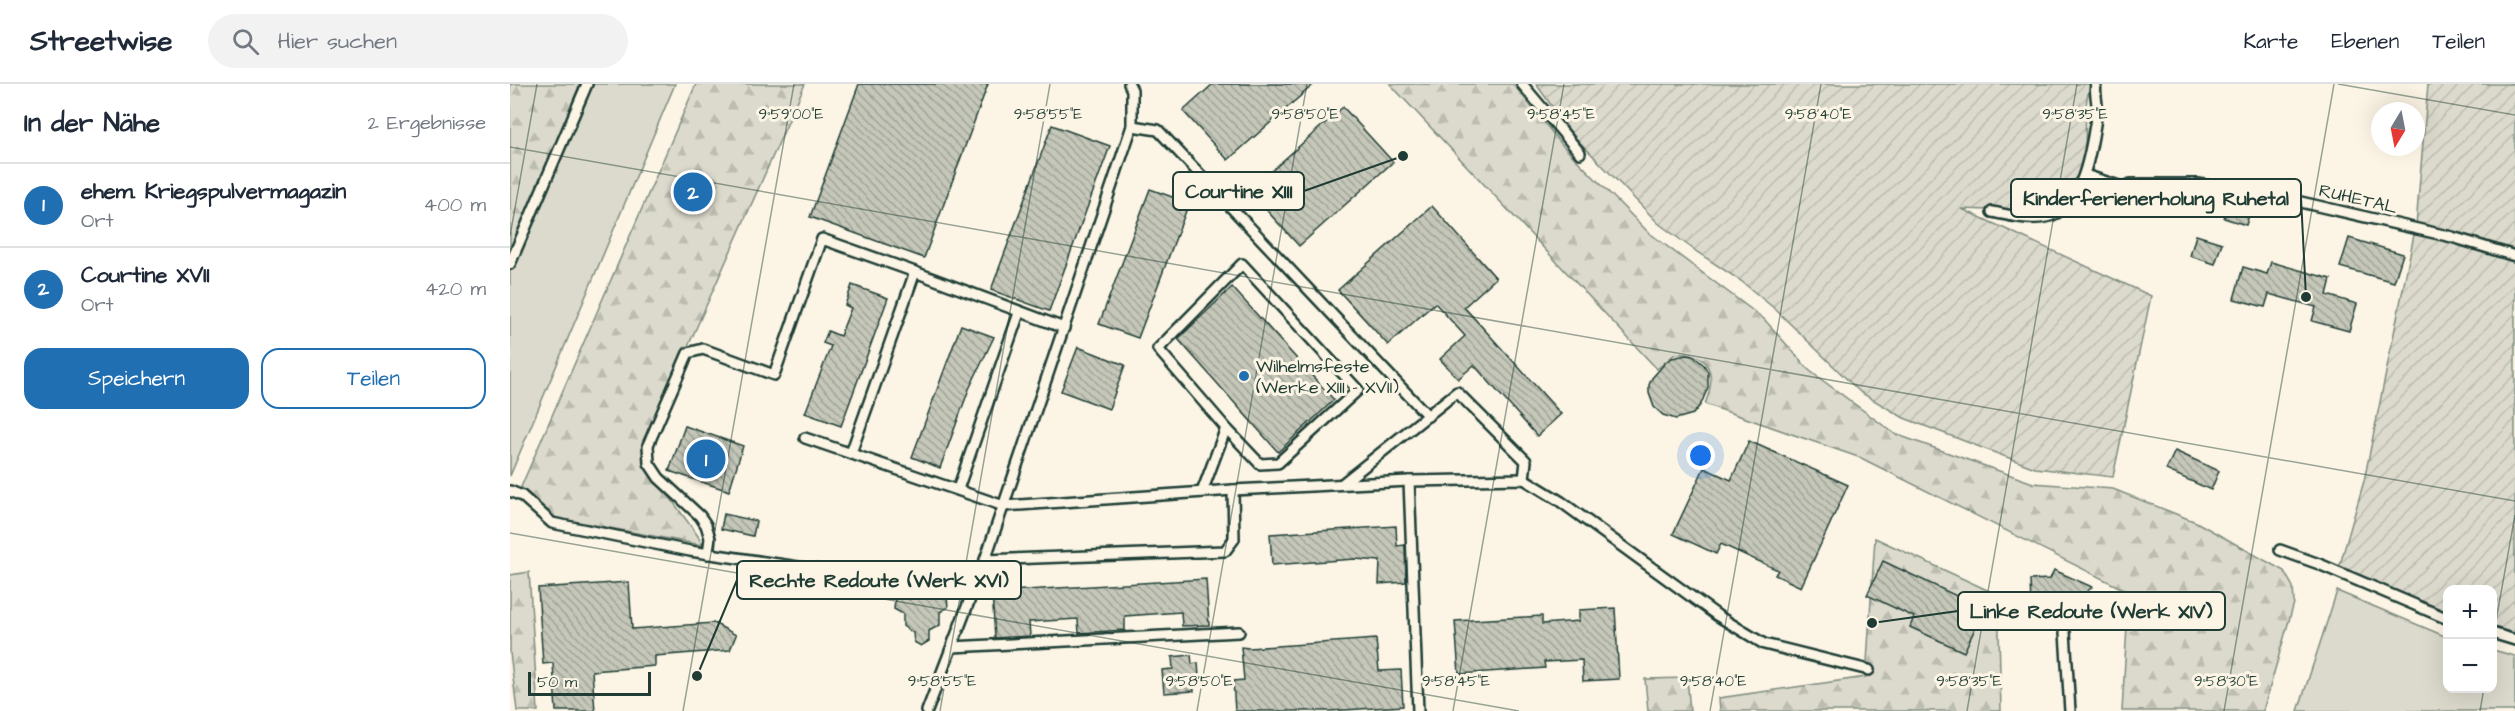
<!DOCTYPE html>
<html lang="de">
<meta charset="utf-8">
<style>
:root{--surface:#fff;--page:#f2f2f3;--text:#1f2937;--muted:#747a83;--line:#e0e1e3;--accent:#1f6fb2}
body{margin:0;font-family:"Architects Daughter",sans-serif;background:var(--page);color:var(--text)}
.controls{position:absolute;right:18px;bottom:18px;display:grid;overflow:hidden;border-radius:12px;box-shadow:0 6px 24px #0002}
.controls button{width:54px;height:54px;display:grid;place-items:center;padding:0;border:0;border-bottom:2px solid var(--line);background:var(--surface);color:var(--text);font:30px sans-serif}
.compass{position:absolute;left:1861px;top:18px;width:54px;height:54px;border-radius:50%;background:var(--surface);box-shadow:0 6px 24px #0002;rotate:190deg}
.scale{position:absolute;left:18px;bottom:15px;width:123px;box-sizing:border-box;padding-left:6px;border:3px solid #1f3d34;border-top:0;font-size:16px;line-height:21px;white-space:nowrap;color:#1f3d34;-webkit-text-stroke:4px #fcf5e5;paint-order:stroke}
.you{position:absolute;left:1191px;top:372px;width:21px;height:21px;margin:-15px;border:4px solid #fff;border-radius:50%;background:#1a73e8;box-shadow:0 0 0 9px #1a73e833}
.badge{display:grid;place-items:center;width:39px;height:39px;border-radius:50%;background:var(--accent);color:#fff;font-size:20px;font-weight:700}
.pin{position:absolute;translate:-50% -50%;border:3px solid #fff;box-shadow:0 2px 6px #0006}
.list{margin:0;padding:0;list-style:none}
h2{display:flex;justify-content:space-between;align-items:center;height:78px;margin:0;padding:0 24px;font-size:26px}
h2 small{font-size:20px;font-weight:400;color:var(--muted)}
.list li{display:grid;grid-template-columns:39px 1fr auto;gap:18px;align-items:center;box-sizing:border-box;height:84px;padding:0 24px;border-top:2px solid var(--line)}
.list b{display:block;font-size:22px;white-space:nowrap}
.list p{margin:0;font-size:20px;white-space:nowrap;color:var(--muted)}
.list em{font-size:20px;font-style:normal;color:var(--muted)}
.actions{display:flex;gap:12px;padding:18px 24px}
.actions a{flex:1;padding:14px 0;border:2px solid var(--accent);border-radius:18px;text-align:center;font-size:21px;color:var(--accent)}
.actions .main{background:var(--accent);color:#fff}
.icon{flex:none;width:33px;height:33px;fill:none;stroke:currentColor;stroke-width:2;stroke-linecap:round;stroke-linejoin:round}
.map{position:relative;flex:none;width:2005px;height:627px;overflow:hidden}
header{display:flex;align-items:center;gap:36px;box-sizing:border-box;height:84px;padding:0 30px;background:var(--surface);border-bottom:2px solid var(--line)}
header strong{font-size:28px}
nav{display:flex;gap:33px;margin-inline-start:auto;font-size:21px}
.search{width:420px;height:54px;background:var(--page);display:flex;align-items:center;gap:15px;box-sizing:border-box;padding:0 21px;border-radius:33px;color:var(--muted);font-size:22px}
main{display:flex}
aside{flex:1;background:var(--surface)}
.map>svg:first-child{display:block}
</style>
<header>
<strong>Streetwise</strong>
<div class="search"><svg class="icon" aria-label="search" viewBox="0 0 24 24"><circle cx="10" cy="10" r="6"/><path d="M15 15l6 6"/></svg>Hier suchen</div>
<nav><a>Karte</a><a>Ebenen</a><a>Teilen</a></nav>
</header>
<main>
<aside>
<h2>In der Nähe<small>2 Ergebnisse</small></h2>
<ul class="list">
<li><span class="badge">1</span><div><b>ehem. Kriegspulvermagazin</b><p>Ort</p></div><em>400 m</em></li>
<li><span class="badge">2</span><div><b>Courtine XVII</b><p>Ort</p></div><em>420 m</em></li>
</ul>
<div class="actions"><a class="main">Speichern</a><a>Teilen</a></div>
</aside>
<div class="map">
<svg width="2005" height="627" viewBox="0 0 2005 627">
<defs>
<pattern id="forest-firs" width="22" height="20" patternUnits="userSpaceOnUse" patternTransform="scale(1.5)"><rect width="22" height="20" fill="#dcdacc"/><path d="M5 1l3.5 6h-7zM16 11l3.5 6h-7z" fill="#bcbcb0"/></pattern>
<pattern id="garden-furrows" width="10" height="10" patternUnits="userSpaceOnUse" patternTransform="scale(1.5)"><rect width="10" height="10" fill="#dcdacc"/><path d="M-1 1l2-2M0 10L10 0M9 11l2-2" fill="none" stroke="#bcbcb0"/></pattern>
<pattern id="building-back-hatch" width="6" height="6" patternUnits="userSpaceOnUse" patternTransform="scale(1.5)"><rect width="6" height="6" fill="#c5c7b9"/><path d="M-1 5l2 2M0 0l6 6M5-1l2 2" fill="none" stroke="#9fa397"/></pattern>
</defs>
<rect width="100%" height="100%" fill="#fcf5e5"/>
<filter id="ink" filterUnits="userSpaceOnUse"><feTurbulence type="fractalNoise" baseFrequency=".0167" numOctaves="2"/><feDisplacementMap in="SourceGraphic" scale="12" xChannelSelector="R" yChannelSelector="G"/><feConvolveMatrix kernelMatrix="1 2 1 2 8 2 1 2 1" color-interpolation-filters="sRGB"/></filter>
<g filter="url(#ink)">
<!-- grass -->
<g fill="#dcdacc" stroke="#7e8c80" stroke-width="1.5">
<polygon points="70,0 165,0 0,392 0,170"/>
<polygon points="1827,507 1937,553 1938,604 1982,604 1983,566 2005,572 2005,627 1788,627"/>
</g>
<!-- forest -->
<g fill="url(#forest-firs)" stroke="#7e8c80" stroke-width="1.5">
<polygon points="0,0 70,0 0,170"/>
<polygon points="186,0 295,0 135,359 140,386 188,452 192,461 46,434 11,403"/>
<path d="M880,0H1003L1053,62L1138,148L1254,235L1300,287L1385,350L1523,399L1603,405L1686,438L1774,487L1783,503L1784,519L1753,627H1612L1619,508L1351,374L1195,320C1207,291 1201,267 1165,270L1147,285Z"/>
<polygon points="1365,454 1488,511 1491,627 1210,627 1209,614 1356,593"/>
<polygon points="19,488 28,627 7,627 0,568 0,491"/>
<polygon points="1177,594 1180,627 1138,627 1135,595"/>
</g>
<!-- garden -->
<g fill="url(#garden-furrows)" stroke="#7e8c80" stroke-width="1.5">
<path d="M1026,0H1581C1570,27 1581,59 1570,87C1564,99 1542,117 1532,128L1452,125L1641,212L1603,393L1525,384L1394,334L1350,308L1265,225L1231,197L1187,168L1148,139L1062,50Z"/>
<polygon points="1918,0 2005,0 2005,555 1983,548 1982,506 1938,506 1937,530 1829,484 1854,397 1906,141"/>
</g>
<!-- building -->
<g fill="url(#building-back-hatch)" stroke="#1f3d34" stroke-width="1.5">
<polygon points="349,0 478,0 414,174 300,133"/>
<polygon points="703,0 804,0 718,76 673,27"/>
<polygon points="833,23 883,78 789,162 739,107"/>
<polygon points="542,41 600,62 539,227 481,206"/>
<polygon points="640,105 679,119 628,254 589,240"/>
<polygon points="1718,121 1740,128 1736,141 1714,134"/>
<polygon points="922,122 986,194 954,223 1051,330 1027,352 964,281 948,295 930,275 955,252 925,219 878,261 828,206"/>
<polygon points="1686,151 1712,159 1705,180 1680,172"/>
<polygon points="1839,154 1893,170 1884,198 1830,183"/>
<polygon points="1761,178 1821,195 1817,211 1847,220 1839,247 1802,237 1806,223 1759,210 1755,223 1724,215 1733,183 1757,190"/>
<polygon points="342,201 378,214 331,342 295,329 321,262 313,259 318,247 330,252 341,224 335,221"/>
<polygon points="722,203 824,316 768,368 668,255"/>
<polygon points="451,241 484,253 459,305 430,384 402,373"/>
<polygon points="568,263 615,281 599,325 551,307"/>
<polygon points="1176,271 1183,272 1194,281 1198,288 1198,303 1191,320 1183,330 1166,335 1153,331 1144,323 1139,309 1139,301 1142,294 1156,278 1162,274"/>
<polygon points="175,342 233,362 219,407 159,387"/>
<polygon points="1239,357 1338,401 1291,503 1265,491 1268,486 1211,460 1206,470 1163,450 1194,384 1221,396"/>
<polygon points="1665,367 1709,387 1701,406 1656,386"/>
<polygon points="214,430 246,437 243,452 211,445"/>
<polygon points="886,442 887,462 895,461 896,498 869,500 870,477 845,475 762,481 760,450"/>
<polygon points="1373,477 1474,525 1454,568 1400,543 1404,533 1357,511"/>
<polygon points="1544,486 1582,503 1569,515 1561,519 1555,541 1551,543 1543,520 1521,521 1520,496 1540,495"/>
<polygon points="696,495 699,541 672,542 671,528 615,532 615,546 569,549 568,535 519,538 520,552 485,554 482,508"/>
<polygon points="119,498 122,545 204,539 226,551 220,566 145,572 145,582 82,587 85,627 46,627 43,579 33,580 28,504"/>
<polygon points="410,507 421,514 429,508 437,513 438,523 430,528 430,541 419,547 419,557 411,562 404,558 403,549 393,542 393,530 384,525 385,515 392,510 399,515"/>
<polygon points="1105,524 1109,595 1073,597 1072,576 1034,578 1035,584 949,590 945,537 1032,532 1032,540 1069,537 1069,526"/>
<polygon points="866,555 869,587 891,586 893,622 820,627 725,627 723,597 734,596 731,563 739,564"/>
<polygon points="681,571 682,580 688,579 689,593 683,594 684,607 654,609 652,586 663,585 662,573"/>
</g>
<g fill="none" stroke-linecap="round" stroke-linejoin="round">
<defs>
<g id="service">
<polyline points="1012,0 1070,69"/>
<polyline points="622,42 648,46 918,332"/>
<polyline points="1575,91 1612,103 1621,100 1688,100 1769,113 1942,153 2005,172"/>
<path d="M1482,128C1499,131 1518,137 1536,133C1575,125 1582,60 1587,27C1588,18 1584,9 1586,0"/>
<polyline points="0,180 77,0"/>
<polyline points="295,354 494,422 723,406 899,397 1014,395 1050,417 1208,532 1254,560 1359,586"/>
<polyline points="341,369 405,188 554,244"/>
<polyline points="899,397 908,627"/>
<polyline points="832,400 947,308 1016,377 1014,395"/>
<polyline points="448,405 509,229"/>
<path d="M0,407L12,412L42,439L180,467L377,496C407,488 437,488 467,495"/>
<polyline points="692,408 716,344 648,265 732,180 848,306 768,379 750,380 716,344"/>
<polyline points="1770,466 1809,480 1938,535"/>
<polyline points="198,470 200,454 196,441 190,432 149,394 139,379 138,361 178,269 193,265 264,291 312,155 405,188"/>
<polyline points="475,476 715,467 724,455 723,406"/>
<polyline points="1555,548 1560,627"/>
<polyline points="1982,549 2005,556"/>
<polyline points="442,563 729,548"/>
<polyline points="417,627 475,476 622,42 622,6 619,0"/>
</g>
</defs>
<!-- service casing -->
<use href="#service" stroke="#1f3d34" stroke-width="14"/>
<!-- service -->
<use href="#service" stroke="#fcf5e5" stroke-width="9"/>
</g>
</g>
<!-- ticks -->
<path fill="none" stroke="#1f3d34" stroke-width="1.5" stroke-opacity="0.45" d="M1828,0L2005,31M0,63L2005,417M0,152L27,0M0,449L1009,627M1982,559L2005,431M173,627L284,0M430,627L540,0M687,627L797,0M943,627L1054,0M1200,627L1311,0M1457,627L1567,0M1714,627L1824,0M1970,627L1974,604"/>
<!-- markers -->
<circle fill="#1f6fb2" stroke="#fcf5e5" stroke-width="2" cx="734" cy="292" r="6"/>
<g text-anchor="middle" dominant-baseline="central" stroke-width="6" stroke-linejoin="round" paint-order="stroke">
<!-- street labels -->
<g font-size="18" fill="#1f3d34" stroke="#fcf5e5">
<text transform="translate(1848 115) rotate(13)">RUHETAL</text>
</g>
<!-- poi labels -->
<g font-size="18" fill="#1f3d34" stroke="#fcf5e5" text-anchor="start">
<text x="746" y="282">Wilhelmsfeste<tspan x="746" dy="21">(Werke XIII – XVII)</tspan></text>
</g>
</g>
<g font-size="15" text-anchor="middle" fill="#1f3d34" stroke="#fcf5e5" stroke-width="6" stroke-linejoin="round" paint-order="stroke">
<text x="281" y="35">9°59'00"E</text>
<text x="538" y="35">9°58'55"E</text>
<text x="795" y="35">9°58'50"E</text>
<text x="1051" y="35">9°58'45"E</text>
<text x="1308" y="35">9°58'40"E</text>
<text x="1565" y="35">9°58'35"E</text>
<text x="432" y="602">9°58'55"E</text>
<text x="689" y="602">9°58'50"E</text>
<text x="946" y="602">9°58'45"E</text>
<text x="1203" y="602">9°58'40"E</text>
<text x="1459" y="602">9°58'35"E</text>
<text x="1716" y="602">9°58'30"E</text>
</g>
<!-- callouts -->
<path fill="none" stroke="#1f3d34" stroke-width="2" d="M893 72L794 107M1796 213L1791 114M187 592L227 496M1362 539L1448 527"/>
<g fill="#1f3d34" stroke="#fcf5e5" stroke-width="2">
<circle cx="893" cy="72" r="6"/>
<circle cx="1796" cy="213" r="6"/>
<circle cx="187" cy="592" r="6"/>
<circle cx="1362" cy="539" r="6"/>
</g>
<g fill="#fcf5e5" stroke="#1f3d34" stroke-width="2">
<rect x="663" y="88" width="131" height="38" rx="6"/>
<rect x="1501" y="95" width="290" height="38" rx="6"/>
<rect x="227" y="477" width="284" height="38" rx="6"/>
<rect x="1448" y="508" width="267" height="38" rx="6"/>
</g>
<g font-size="20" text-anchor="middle" font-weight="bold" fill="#1f3d34">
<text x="729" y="114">Courtine XIII</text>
<text x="1646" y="121">Kinderferienerholung Ruhetal</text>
<text x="369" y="503">Rechte Redoute (Werk XVI)</text>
<text x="1581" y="534">Linke Redoute (Werk XIV)</text>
</g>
</svg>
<div class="controls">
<button>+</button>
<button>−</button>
</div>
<svg class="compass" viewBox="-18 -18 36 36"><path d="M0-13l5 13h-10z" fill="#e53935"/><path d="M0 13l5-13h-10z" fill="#747a83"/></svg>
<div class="scale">50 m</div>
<div class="you"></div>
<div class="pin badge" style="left:196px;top:375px">1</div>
<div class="pin badge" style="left:183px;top:108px">2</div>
</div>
</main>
